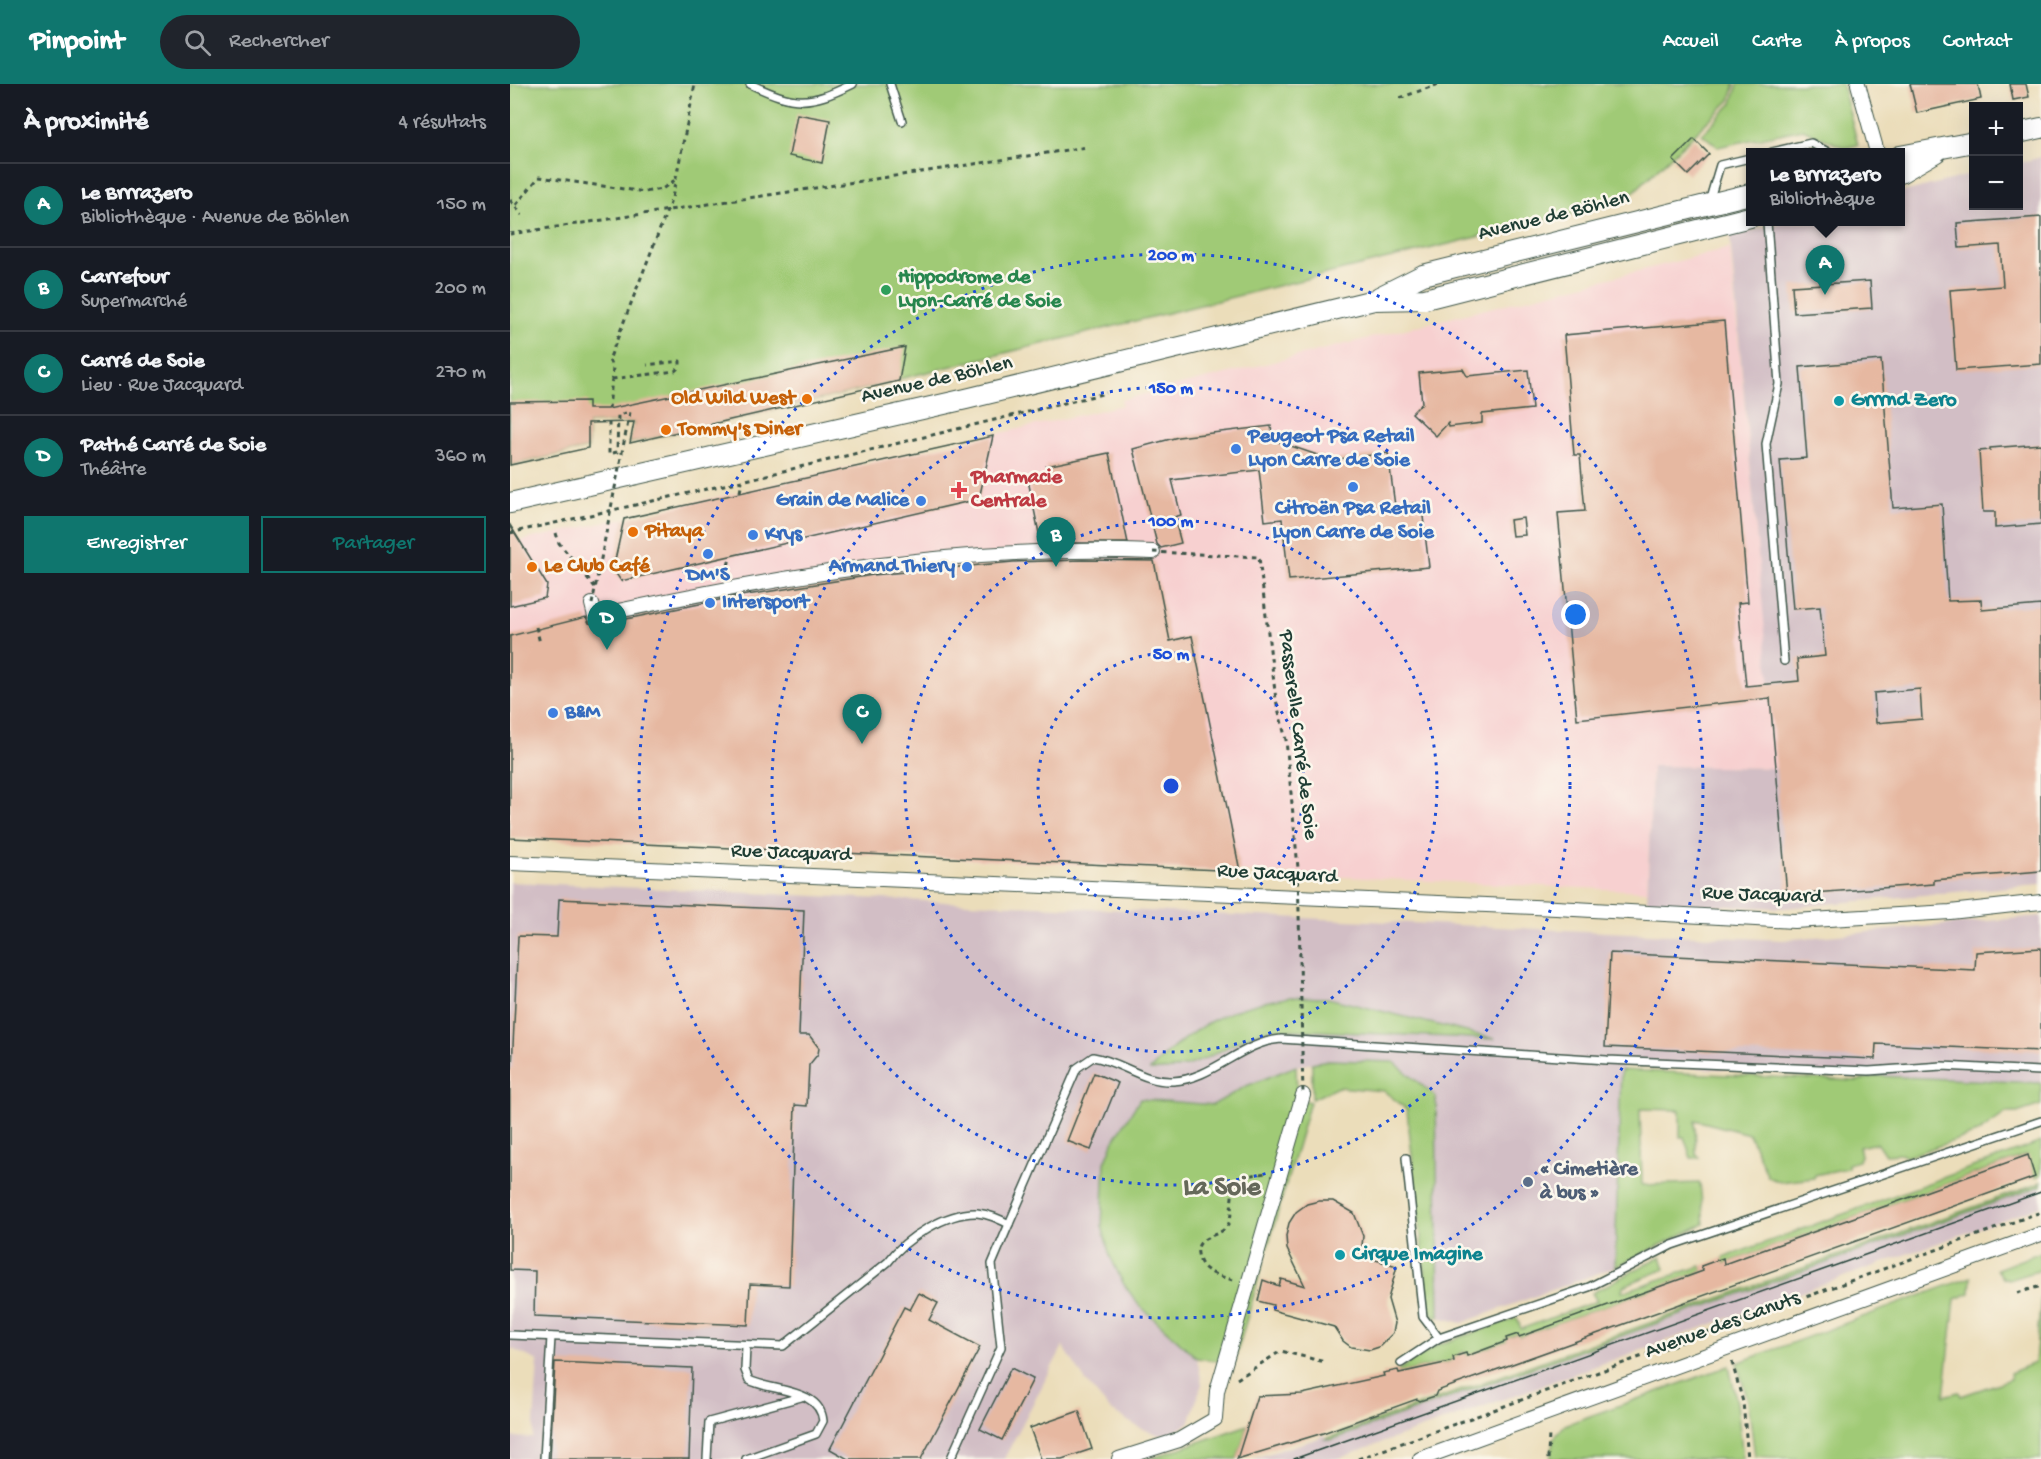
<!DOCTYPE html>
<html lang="fr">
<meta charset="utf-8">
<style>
:root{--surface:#171b24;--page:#20242c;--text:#f1f3f6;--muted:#9ea1a6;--line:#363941;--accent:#0f766e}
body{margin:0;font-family:"Gochi Hand",sans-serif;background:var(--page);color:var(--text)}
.controls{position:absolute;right:18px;top:18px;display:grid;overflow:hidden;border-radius:0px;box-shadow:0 6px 24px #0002}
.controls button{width:54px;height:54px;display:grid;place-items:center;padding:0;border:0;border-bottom:2px solid var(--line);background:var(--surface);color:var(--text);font:30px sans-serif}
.you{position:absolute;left:1066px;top:531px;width:21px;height:21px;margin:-15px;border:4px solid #fff;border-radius:50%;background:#1a73e8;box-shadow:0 0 0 9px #1a73e833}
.badge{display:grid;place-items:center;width:39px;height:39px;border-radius:50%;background:var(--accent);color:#fff;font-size:20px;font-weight:700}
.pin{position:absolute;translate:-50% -50px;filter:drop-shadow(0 2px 3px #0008)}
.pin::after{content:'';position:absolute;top:32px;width:21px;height:18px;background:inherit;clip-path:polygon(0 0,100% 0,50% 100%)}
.popup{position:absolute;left:1236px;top:64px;width:159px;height:78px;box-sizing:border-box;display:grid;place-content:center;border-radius:0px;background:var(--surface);filter:drop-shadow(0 2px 4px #0005);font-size:20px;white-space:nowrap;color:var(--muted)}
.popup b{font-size:22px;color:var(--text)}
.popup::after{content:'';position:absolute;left:50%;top:100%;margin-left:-12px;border:12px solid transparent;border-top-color:var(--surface)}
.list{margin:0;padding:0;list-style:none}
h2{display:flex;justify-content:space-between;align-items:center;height:78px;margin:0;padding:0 24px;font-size:26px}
h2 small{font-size:20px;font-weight:400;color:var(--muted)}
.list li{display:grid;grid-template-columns:39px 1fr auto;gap:18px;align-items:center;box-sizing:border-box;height:84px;padding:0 24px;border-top:2px solid var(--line)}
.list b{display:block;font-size:22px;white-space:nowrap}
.list p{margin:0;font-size:20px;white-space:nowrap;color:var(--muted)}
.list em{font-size:20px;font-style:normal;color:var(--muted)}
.actions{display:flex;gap:12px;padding:18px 24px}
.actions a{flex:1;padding:14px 0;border:2px solid var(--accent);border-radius:0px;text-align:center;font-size:21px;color:var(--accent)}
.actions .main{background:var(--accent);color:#fff}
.icon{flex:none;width:33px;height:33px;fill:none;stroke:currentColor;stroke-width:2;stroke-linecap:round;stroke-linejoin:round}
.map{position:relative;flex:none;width:1531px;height:1375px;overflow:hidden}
header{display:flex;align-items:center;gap:36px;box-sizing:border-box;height:84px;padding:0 30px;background:var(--accent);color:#fff}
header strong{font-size:28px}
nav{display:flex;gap:33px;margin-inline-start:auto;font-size:21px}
.search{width:420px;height:54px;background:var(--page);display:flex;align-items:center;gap:15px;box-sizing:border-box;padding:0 21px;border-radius:33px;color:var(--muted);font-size:22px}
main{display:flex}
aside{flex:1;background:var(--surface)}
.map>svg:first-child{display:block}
</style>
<header>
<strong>Pinpoint</strong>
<div class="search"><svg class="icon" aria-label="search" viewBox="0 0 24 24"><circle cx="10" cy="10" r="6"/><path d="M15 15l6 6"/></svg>Rechercher</div>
<nav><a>Accueil</a><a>Carte</a><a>À propos</a><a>Contact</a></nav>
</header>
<main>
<aside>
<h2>À proximité<small>4 résultats</small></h2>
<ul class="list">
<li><span class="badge">A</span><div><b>Le Brrrazero</b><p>Bibliothèque · Avenue de Böhlen</p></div><em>150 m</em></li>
<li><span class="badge">B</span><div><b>Carrefour</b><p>Supermarché</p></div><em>200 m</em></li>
<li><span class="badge">C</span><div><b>Carré de Soie</b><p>Lieu · Rue Jacquard</p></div><em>270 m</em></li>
<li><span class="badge">D</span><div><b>Pathé Carré de Soie</b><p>Théâtre</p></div><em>360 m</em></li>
</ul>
<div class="actions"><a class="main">Enregistrer</a><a>Partager</a></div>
</aside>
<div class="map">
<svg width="1531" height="1375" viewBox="0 0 1531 1375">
<rect width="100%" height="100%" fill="#fbf7ec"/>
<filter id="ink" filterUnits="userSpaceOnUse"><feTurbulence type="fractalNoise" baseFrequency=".0167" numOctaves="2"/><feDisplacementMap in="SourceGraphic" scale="12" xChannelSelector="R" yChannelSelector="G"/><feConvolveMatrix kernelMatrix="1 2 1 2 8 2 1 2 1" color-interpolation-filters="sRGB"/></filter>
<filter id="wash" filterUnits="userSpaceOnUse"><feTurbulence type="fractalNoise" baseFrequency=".008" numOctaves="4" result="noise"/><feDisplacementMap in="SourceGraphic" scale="24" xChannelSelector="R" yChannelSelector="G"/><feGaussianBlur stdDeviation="1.35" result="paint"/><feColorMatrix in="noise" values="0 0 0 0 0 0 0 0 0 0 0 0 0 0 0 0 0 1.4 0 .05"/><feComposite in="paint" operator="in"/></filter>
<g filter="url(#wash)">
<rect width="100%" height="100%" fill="#ebddba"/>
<!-- built -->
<polygon fill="#f7d0d0" points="1220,164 1268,684 1142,682 1137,807 0,754 0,459 135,430 156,435 154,425 579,329 612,321 611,316"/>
<!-- industrial -->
<g fill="#d2bec5">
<polygon points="1531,73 1531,800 1274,824 1137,819 1142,682 1267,684 1220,152 1277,138 1390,138 1390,109 1463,90 1464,122 1508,122 1509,79"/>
<polygon points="0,798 1273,856 1531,832 1531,999 1112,981 1105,1183 952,1239 929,1233 926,1013 819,976 787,982 734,1003 703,1021 630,1015 613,1199 628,1220 687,1274 692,1300 679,1339 659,1351 649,1351 628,1343 601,1327 577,1299 553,1262 494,1375 0,1375 0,1353 23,1354 28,1277 0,1264"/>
<polygon points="1531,1097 1531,1122 827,1375 741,1375 809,1354 814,1350 816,1355 1528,1100"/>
</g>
<!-- green -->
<g fill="#a0ca76" stroke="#608455" stroke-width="1.5">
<polygon points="0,0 1225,0 1220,16 1114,117 389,295 389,297 120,359 124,338 78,339 78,364 0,381"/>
<polygon points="1228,0 1332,0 1348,61 1335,64 1293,45 1208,63 1192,50 1222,19"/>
<path d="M781,913L818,914L985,955L762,945C717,955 690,990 640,986C685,940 717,923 781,913Z"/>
<polygon points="819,976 884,978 926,1013 929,1233 924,1232 919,1226 897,1026 874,1007 828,1003 802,1015 802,979"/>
<polygon points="786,982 787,1014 800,1018 724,1279 687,1274 628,1220 613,1199 600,1172 592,1142 595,1079 604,1056 630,1015 703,1021 734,1003"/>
<polygon points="1111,986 1347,997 1368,992 1531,999 1531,1021 1507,1029 1496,1029 1467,1049 1396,1073 1391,1070 1375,1071 1367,1059 1349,1063 1351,1071 1349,1077 1338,1080 1338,1084 1305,1091 1304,1094 1270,1098 1258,1093 1239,1050 1185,1036 1186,1069 1190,1074 1181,1074 1174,1053 1170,1053 1170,1026 1130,1025 1132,1101 1190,1099 1194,1140 1105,1183"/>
<polygon points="1531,1058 1531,1091 1525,1093 1517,1071 1214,1180 1213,1174"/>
<polygon points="1531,1097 1531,1102 821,1356 815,1355 1528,1100"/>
<polygon points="1531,1168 1531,1186 1499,1196 1493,1194 1487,1185"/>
<polygon points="1151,1172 1155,1185 1113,1202 1112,1208 1191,1182 1193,1187 1009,1253 1008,1250 996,1254 997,1257 957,1272 954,1267 938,1278 889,1289 888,1286 927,1261 1007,1234 1011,1245 1087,1217 1082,1209"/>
<polygon points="1461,1193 1460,1209 1445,1215 1434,1312 1449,1308 1451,1312 1501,1295 1500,1289 1525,1279 1531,1212 1531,1375 1292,1375 1245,1372 1238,1317 1227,1279"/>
<polygon points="1219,1282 1227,1319 1233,1375 1041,1375 1043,1355 1055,1341"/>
<polygon points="738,1341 727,1375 639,1375"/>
</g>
<g id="blocks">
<!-- building -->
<g fill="#e6b8a1" fill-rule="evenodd">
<polygon points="1400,0 1468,0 1471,15 1407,29"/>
<polygon points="1500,0 1516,0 1519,13 1503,16"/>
<polygon points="287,30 320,36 312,79 279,72"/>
<polygon points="1184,55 1199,70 1178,91 1163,76"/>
<polygon points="1531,133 1531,280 1446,286 1440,206 1493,202 1490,161 1449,164 1447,139"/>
<polygon points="1360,197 1362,224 1284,229 1282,202"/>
<path d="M1214,237L1238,518L1228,519L1236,602L1289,597L1287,575L1315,572L1310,523L1283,525L1270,376L1297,374L1290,283L1371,276L1383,424L1432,420L1438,517L1471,516L1472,526L1531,521V787L1424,796V800L1277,811L1260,614L1067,635L1048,429L1075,427L1070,371H1064L1054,251ZM1410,605L1412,635L1366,639L1364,609Z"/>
<polygon points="395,263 389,297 120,359 124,338 78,339 78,364 0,381 0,318 78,317 78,325 98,325"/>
<polygon points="953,285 957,292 1018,286 1022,325 972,330 972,339 939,343 938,339 926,352 902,329 912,319 909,289"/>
<polygon points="761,342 763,356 822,376 878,369 885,422 904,419 905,425 912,424 919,483 779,496 772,435 755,437 749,386 662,396 671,431 664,433 671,459 651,464 647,460 623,365 668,353"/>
<polygon points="483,352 469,415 111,497 103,485 114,435"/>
<polygon points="1531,360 1531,440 1485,444 1485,428 1473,428 1469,367 1480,366 1480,364"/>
<polygon points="599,369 618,459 531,459 518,396 538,392 536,382"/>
<polygon points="1013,434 1015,451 1002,452 1000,436"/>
<polygon points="0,441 37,501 35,514 0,522"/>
<polygon points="573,476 644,477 660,557 682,552 730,787 0,754 0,552 76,533 79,539 87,541 224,513 363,491 503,478"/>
<polygon points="49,815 294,826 289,951 299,951 309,964 308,970 299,981 297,1022 285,1021 279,1202 240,1200 238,1241 24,1232 25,1187 0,1186 0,984 2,984 8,852 47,853"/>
<polygon points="1531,864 1531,967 1366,960 1365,975 1095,963 1100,869 1465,886 1466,868"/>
<polygon points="584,989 608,999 581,1066 557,1057"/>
<polygon points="1518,1071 1525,1093 927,1307 925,1312 910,1317 907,1315 813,1349 727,1375 747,1312 792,1310 874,1292 873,1289 888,1286 889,1289 944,1277 943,1273 956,1269 957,1272 997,1257 996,1254 1008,1250 1009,1253 1193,1187 1191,1182 1213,1174 1214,1180"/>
<polygon points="809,1117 823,1117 844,1129 853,1152 851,1172 887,1182 878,1215 885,1239 883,1249 869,1263 860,1266 841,1263 833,1257 824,1243 762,1226 763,1221 748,1217 753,1196 769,1202 771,1195 795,1202 777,1165 776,1152 779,1139 786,1128 797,1120"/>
<polygon points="409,1209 428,1219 419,1236 470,1263 411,1375 338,1375 320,1365 394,1223 400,1226"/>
<polygon points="45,1278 182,1284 179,1375 40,1375"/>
<polygon points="501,1284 523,1295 492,1356 470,1345"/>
<polygon points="569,1327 582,1365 552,1375 531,1375 520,1344"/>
</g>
</g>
</g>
<g filter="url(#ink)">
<use href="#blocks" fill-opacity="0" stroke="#3e5548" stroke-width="1.5"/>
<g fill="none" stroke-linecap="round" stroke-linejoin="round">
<defs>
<g id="lane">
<path d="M240,0C285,21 298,22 343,0"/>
<polyline points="380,0 392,37"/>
<polyline points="1262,68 1301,59 1318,68"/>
<polyline points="1199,118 1210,81 1240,74"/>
<polyline points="1257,138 1269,300 1256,360 1274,577"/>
<polyline points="896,1074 913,1233 929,1254"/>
<path d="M0,1251L273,1262L378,1178C395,1154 437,1128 467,1129C479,1130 489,1135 499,1140L567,984L583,973C611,977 634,999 663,997C703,995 731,958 771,955L1097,976L1359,987L1432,982L1531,987"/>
<path d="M236,1262L235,1286L239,1296C263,1308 310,1304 313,1337L306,1350L236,1375"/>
<polyline points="891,1279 929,1254 1079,1203 1162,1161 1531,1037"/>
<polyline points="441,1374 491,1263 482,1180 499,1140"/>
<polyline points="34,1375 41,1253"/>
<polyline points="197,1375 199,1338 291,1313"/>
</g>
<g id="street">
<polyline points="1348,0 1367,68"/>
<path d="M82,520L85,532C267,492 456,460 643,468"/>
<polyline points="0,779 1046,824 1284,837 1440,828 1531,818"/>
<polyline points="609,1375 669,1356 705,1335 707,1307 793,1011"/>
<polyline points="910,1375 1531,1150"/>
</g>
<g id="secondary">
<polyline points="1508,49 1531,44"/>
<polyline points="1390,72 1464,58"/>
<polyline points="1390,89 1426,68"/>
<polyline points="869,213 913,191 1240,110"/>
<polyline points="0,419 456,315 864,216 915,215 1240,133"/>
</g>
</defs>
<!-- lane casing -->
<use href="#lane" stroke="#3e5548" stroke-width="10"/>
<!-- street casing -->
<use href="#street" stroke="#3e5548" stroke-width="16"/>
<!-- secondary casing -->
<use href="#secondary" stroke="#3e5548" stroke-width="22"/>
<!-- path -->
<g stroke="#3e5548" stroke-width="3" stroke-dasharray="4.5 4.5" stroke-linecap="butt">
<polyline points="890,14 929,0"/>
<polyline points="0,116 12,131"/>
<polyline points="6,121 29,93 135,108 152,105 165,96"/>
<polyline points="0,150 577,63"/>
<polyline points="102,295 165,287 170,282 170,277 137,281"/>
<polyline points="99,325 103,284 99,276 162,114 185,0"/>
<polyline points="99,338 99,370 107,368 108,331 120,328 118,338"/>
<polyline points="230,408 232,397"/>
<polyline points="0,449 232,397 596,309"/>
<polyline points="46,449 49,459 85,503"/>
<polyline points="216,490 220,474"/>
<polyline points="26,543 30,559"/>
<path d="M723,1196C710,1192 693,1189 689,1174C681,1149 713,1155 719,1139C723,1129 719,1114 726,1097L736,1092L756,1089"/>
<polyline points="1507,1209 1531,1202"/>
<polyline points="1222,1278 1233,1318 1238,1375"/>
<polyline points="727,1295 771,1267 815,1278"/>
<polyline points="848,1375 1531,1128"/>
<polyline points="1038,1375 1039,1349"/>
</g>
<!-- lane -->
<use href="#lane" stroke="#fff" stroke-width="7"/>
<!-- street -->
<use href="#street" stroke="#fff" stroke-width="14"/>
<!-- secondary -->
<use href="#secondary" stroke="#fff" stroke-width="20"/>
<!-- tram -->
<polyline stroke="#1f3d34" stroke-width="1.5" points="784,1375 1531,1108"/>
<!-- path-bridge -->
<g stroke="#3e5548" stroke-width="3" stroke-dasharray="4.5 4.5" stroke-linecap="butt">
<polyline points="643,468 749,473 766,616 776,656 788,784 793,1011"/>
<polyline points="82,520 118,338"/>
</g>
</g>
</g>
<!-- distance rings -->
<g fill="none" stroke="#1d4ed8" stroke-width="3" stroke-dasharray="3 6">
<circle cx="661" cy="702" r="133"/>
<circle cx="661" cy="702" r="266"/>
<circle cx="661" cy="702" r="399"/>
<circle cx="661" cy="702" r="532"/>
</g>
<!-- markers -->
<circle fill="#2e9e5b" stroke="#fbf7ec" stroke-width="2" cx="376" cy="206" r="6"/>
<g fill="#e8710a" stroke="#fbf7ec" stroke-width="2">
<circle cx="297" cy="315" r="6"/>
<circle cx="156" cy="346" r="6"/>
<circle cx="123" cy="448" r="6"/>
<circle cx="22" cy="483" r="6"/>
</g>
<g fill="#0f9aa8" stroke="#fbf7ec" stroke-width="2">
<circle cx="1329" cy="317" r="6"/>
<circle cx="830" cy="1171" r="6"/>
</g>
<g fill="#3f7fe0" stroke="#fbf7ec" stroke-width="2">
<circle cx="726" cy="365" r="6"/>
<circle cx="843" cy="403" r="6"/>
<circle cx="411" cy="417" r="6"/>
<circle cx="243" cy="451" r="6"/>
<circle cx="198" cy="470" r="6"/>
<circle cx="457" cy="483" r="6"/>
<circle cx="200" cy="519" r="6"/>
<circle cx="43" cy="629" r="6"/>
</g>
<path fill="#e0444e" stroke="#fbf7ec" stroke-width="2" d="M446 397h6v6h6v6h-6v6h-6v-6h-6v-6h6z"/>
<circle fill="#5c6f8a" stroke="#fbf7ec" stroke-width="2" cx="1018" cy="1098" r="6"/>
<g text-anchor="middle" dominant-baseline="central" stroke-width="5" stroke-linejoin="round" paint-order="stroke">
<!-- street labels -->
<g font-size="21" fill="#1f3d34" stroke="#fbf7ec">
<text transform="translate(1044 133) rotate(-14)">Avenue de Böhlen</text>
<text transform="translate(427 297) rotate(-13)">Avenue de Böhlen</text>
<text transform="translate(787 651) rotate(83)">Passerelle Carré de Soie</text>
<text transform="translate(281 770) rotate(2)">Rue Jacquard</text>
<text transform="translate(767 791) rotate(3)">Rue Jacquard</text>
<text transform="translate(1252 812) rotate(2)">Rue Jacquard</text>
<text transform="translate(1213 1242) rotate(-20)">Avenue des Canuts</text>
</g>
<!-- leisure labels -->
<g font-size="21" font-weight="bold" fill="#27864d" stroke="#fbf7ec" text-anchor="start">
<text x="388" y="194">Hippodrome de<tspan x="388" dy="24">Lyon-Carré de Soie</tspan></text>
</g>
<!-- food labels -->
<g font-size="21" font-weight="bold" fill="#c56008" stroke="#fbf7ec" text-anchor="start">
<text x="285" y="315" text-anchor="end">Old Wild West</text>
<text x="168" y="346">Tommy's Diner</text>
<text x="135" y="448">Pitaya</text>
<text x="34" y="483">Le Club Café</text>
</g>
<!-- culture labels -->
<g font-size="21" font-weight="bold" fill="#0d838f" stroke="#fbf7ec" text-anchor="start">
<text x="1341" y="317">Grrrnd Zero</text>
<text x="842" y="1171">Cirque Imagine</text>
</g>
<!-- shop labels -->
<g font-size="21" font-weight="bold" fill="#366cbe" stroke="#fbf7ec" text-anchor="start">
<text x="738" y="353">Peugeot Psa Retail<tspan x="738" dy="24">Lyon Carre de Soie</tspan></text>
<text x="399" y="417" text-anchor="end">Grain de Malice</text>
<text x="843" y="425" text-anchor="middle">Citroën Psa Retail<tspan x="843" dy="24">Lyon Carre de Soie</tspan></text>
<text x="255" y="451">Krys</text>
<text x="445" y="483" text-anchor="end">Armand Thiery</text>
<text x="198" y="492" text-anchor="middle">DM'S</text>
<text x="212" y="519">Intersport</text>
<text x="55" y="629">B&amp;M</text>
</g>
<!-- health labels -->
<g font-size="21" font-weight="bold" fill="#be3a42" stroke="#fbf7ec" text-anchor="start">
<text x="461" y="394">Pharmacie<tspan x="461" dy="24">Centrale</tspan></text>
</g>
<!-- service labels -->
<g font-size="21" font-weight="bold" fill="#4e5e75" stroke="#fbf7ec" text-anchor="start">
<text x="1030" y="1086">« Cimetière<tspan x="1030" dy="24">à bus »</tspan></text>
</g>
<!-- district labels -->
<g font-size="27" font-weight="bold" fill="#65685a" stroke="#fbf7ec">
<text x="712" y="1105">La Soie</text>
</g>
</g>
<circle cx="661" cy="702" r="9" fill="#1d4ed8" stroke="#fbf7ec" stroke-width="3"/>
<g font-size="18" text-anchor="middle" font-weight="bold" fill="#1d4ed8" stroke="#fbf7ec" stroke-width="5" stroke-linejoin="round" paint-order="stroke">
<text x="661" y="176">200 m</text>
<text x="661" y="309">150 m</text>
<text x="661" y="442">100 m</text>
<text x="661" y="575">50 m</text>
</g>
</svg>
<div class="controls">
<button>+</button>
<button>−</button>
</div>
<div class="you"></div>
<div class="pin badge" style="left:1315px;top:211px">A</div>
<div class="popup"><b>Le Brrrazero</b>Bibliothèque</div>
<div class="pin badge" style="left:546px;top:483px">B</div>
<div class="pin badge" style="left:352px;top:660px">C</div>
<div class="pin badge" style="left:97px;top:566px">D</div>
</div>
</main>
